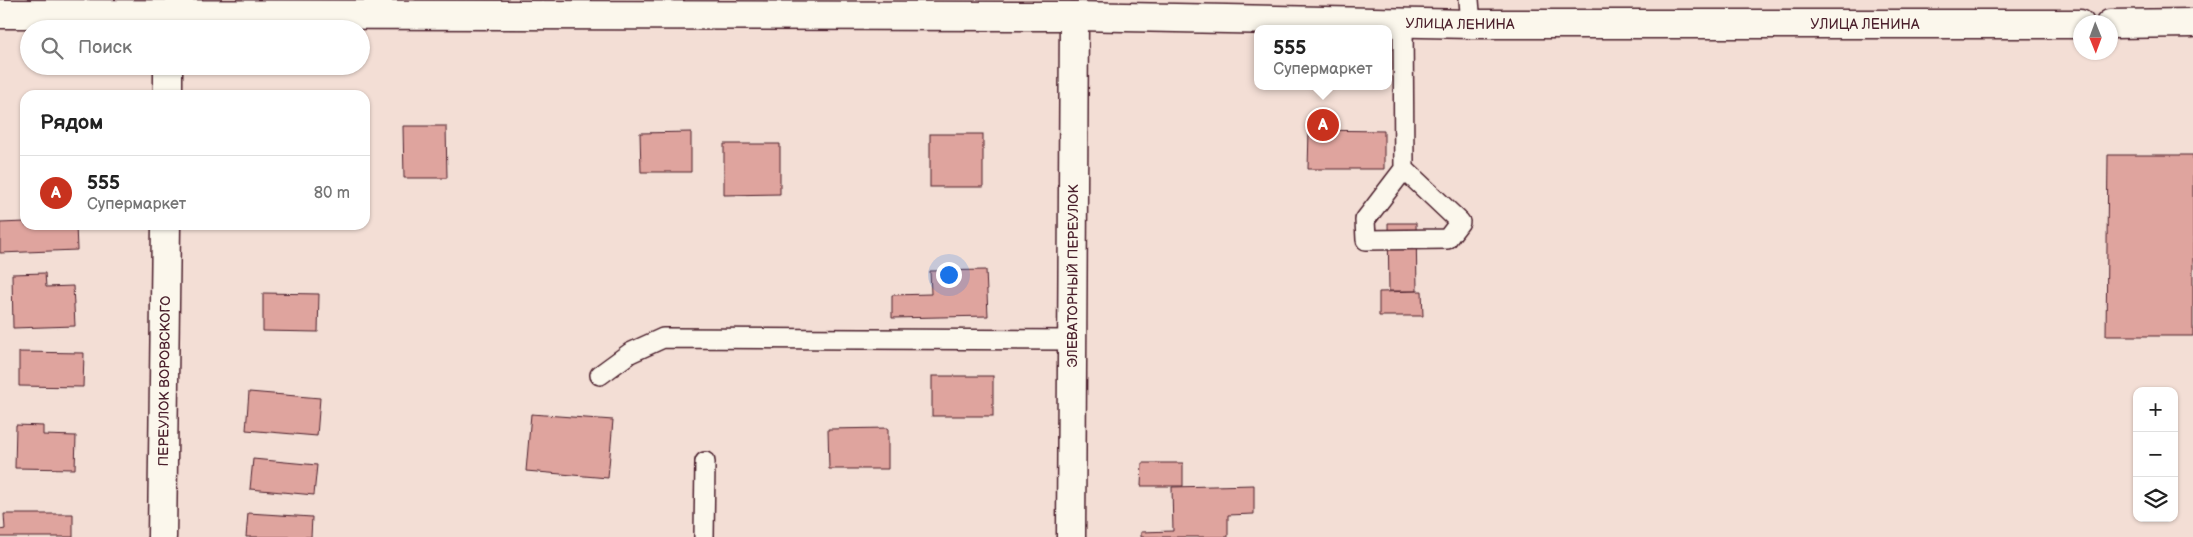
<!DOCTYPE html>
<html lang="ru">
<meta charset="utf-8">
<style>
:root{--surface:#fff;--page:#f2f2f2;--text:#222;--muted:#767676;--line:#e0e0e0;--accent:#c8321e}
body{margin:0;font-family:"Balsamiq Sans",sans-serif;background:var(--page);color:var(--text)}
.controls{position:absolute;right:15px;bottom:15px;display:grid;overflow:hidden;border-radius:10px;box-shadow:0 1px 4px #0004}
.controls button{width:45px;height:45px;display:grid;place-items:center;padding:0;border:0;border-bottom:1px solid var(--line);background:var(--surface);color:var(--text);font:25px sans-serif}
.compass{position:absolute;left:2073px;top:15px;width:45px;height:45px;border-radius:50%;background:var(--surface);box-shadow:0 1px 4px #0004;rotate:179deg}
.you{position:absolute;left:948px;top:274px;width:18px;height:18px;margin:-12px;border:4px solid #fff;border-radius:50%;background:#1a73e8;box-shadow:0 0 0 8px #1a73e833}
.badge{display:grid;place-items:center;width:32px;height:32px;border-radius:50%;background:var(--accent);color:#fff;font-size:16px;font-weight:700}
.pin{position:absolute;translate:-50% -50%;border:2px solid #fff;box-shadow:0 1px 5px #0006}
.popup{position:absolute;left:1254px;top:25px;width:138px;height:65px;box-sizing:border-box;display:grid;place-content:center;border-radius:10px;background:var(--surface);filter:drop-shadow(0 1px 4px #0005);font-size:16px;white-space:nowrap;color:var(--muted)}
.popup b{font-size:19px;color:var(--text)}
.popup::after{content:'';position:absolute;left:50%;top:100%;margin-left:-10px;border:10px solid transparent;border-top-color:var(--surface)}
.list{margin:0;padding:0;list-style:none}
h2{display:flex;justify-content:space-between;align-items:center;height:65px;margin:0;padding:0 20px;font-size:21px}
h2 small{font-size:16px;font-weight:400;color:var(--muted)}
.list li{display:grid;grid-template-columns:32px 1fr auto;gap:15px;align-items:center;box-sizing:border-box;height:75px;padding:0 20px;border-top:1px solid var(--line)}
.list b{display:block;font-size:19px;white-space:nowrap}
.list p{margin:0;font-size:16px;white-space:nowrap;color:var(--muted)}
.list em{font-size:16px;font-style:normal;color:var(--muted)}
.icon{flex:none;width:28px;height:28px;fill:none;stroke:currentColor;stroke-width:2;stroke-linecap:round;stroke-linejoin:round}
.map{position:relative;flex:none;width:2193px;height:537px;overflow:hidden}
.search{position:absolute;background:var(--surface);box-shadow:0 1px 4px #0004;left:20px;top:20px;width:350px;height:55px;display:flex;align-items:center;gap:12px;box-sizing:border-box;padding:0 18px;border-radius:28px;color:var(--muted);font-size:19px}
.panel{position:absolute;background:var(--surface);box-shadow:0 1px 4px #0004;left:20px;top:90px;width:350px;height:140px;border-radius:15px}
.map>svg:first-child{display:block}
</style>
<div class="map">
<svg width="2193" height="537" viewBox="0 0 2193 537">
<rect width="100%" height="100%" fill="#f3ded5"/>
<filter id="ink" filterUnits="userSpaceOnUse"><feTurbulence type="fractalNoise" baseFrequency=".02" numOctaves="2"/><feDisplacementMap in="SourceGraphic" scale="10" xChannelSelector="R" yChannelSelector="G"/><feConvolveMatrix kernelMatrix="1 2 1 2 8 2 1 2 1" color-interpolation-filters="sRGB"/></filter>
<g filter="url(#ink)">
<!-- building -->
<g fill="#dfa49e" stroke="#4a1f2b">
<polygon points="403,126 446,126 447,178 404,178"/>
<polygon points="1309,130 1384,131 1384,169 1308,169"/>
<polygon points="691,132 691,172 641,172 640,133"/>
<rect x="930" y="134" width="53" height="53"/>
<polygon points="724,144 780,144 780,194 724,195"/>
<polygon points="2108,155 2193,155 2193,336 2106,336"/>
<polygon points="25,222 25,225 76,225 77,250 0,253 0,223"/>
<polygon points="1388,223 1416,223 1417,291 1389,291"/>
<polygon points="986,270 988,316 892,318 892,295 931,294 930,271"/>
<polygon points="45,273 46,287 73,286 75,326 13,328 12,274"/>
<polygon points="1422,291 1423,316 1379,316 1379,292"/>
<polygon points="263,293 319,294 318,332 263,331"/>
<polygon points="19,352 84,353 83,387 19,386"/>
<rect x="932" y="376" width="61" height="40"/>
<polygon points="249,392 320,398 317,436 246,430"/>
<polygon points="531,414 613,420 608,478 526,471"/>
<polygon points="16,425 43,426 43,435 76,436 75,469 15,468"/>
<polygon points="888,428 888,469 829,469 828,429"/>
<polygon points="253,459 317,465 314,495 250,489"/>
<polygon points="1142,463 1183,463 1183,486 1141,486"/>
<polygon points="1254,485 1254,514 1228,515 1228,537 1141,537 1141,532 1173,531 1172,487"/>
<polygon points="248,513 312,517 311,537 246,537"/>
<polygon points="4,514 73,514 73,537 0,537 0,530 5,529"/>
</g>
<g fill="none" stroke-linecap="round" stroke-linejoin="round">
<defs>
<g id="lane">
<polyline points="1469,0 1471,24"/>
<polyline points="1403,23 1404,169 1365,220 1366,240 1447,239 1460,222 1404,169"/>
<polyline points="600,375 630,353 663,338 1072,340"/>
<polyline points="704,537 705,462"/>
</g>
<g id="street">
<polyline points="168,95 168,66"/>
<path id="s1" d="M162,537L166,225"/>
<path id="s2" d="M1071,537L1074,16"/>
</g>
<g id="secondary">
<path id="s3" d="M0,14L1074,16L1471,24H2080"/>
<polyline points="2110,24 2193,23"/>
</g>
</defs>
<!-- lane casing -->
<use href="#lane" stroke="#4a1f2b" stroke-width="22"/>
<!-- street casing -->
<use href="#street" stroke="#4a1f2b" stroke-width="31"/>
<!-- secondary casing -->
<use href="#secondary" stroke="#4a1f2b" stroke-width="31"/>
<!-- lane -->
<use href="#lane" stroke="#fbf7ec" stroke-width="19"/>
<!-- street -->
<use href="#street" stroke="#fbf7ec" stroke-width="28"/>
<!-- secondary -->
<use href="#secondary" stroke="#fbf7ec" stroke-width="28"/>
</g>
</g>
<g text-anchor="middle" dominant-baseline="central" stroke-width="4" stroke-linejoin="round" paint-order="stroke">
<!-- street labels -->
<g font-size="14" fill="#4a1f2b" stroke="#fbf7ec">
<text stroke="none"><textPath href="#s3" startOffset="1460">УЛИЦА ЛЕНИНА</textPath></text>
<text stroke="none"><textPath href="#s3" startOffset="1865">УЛИЦА ЛЕНИНА</textPath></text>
<text stroke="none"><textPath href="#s2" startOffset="261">ЭЛЕВАТОРНЫЙ ПЕРЕУЛОК</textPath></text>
<text stroke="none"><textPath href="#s1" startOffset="156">ПЕРЕУЛОК ВОРОВСКОГО</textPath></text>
</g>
</g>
</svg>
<div class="controls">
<button>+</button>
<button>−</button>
<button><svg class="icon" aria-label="layers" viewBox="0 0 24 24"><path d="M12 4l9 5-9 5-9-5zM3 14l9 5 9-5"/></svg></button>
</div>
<svg class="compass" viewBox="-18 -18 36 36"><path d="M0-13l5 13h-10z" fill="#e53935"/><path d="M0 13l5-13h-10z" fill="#767676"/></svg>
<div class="you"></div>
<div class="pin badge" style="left:1323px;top:125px">A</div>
<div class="popup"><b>555</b>Супермаркет</div>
<div class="search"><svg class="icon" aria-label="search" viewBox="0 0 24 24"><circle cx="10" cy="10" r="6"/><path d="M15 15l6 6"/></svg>Поиск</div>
<section class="panel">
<h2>Рядом<small></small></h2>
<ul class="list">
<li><span class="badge">A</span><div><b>555</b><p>Супермаркет</p></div><em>80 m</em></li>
</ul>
</section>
</div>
